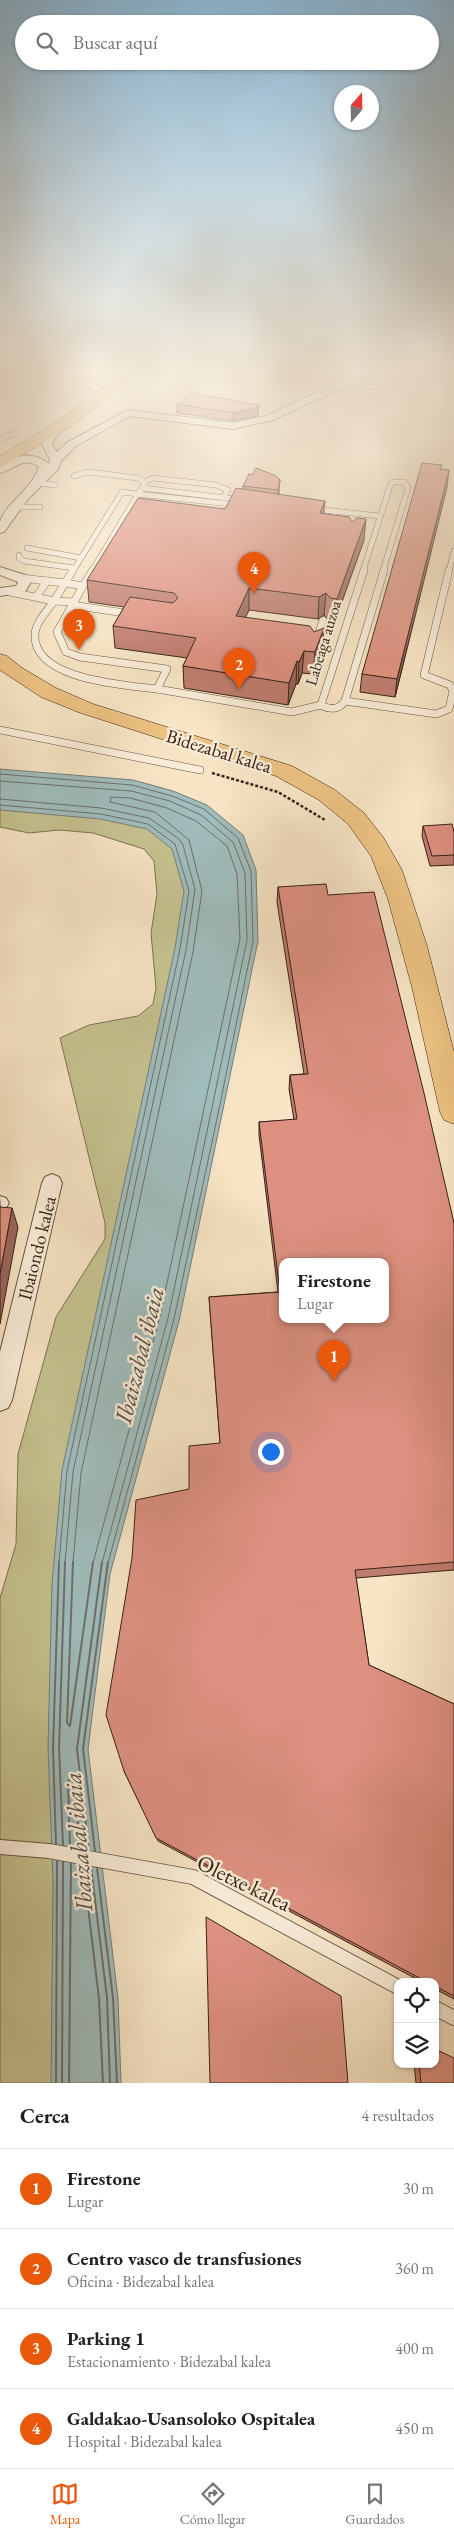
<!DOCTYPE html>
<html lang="es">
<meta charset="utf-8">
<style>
:root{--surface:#fff;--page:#f6f6f6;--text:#202124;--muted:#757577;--line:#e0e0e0;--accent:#ea580c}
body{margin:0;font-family:"EB Garamond",serif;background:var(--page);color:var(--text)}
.controls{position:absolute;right:15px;bottom:15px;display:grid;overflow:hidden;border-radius:10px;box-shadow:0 1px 4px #0004}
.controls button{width:45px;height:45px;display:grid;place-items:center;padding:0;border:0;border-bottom:1px solid var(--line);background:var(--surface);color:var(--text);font:25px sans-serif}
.compass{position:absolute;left:334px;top:85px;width:45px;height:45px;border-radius:50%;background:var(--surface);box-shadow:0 1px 4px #0004;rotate:20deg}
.you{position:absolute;left:270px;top:1451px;width:18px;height:18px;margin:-12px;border:4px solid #fff;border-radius:50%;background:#1a73e8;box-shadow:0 0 0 8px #1a73e833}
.badge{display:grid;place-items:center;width:32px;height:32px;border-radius:50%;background:var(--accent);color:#fff;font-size:16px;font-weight:700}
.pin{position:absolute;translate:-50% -41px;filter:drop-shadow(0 1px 2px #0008)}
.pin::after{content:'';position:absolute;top:26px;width:18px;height:15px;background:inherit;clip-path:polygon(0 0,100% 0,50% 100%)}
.popup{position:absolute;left:279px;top:1258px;width:110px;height:65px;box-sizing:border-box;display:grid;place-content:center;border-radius:10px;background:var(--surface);filter:drop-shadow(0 1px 4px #0005);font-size:16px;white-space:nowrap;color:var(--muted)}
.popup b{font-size:19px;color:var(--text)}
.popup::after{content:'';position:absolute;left:50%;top:100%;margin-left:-10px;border:10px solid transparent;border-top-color:var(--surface)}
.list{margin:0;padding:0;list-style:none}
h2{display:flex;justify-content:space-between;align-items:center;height:65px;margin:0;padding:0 20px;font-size:21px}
h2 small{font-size:16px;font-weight:400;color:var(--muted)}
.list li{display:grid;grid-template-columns:32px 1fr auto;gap:15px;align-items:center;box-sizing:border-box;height:80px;padding:0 20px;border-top:1px solid var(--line)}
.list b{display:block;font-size:19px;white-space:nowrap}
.list p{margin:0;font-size:16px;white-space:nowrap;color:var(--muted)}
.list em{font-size:16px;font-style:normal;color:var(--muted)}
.icon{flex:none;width:28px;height:28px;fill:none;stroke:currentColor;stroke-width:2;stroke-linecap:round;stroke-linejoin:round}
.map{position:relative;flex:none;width:454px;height:2083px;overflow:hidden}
.search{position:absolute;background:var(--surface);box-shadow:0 1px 4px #0004;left:15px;right:15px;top:15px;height:55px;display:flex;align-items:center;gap:12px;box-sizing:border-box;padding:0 18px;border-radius:28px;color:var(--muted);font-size:19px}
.sheet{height:385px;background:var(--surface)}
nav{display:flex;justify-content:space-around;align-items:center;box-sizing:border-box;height:70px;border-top:1px solid var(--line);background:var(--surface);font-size:14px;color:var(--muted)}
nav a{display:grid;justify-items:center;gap:2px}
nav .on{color:var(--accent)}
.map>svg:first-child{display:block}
</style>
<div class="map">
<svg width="454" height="2083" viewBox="0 0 454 2083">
<rect width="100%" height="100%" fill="#f7e5c5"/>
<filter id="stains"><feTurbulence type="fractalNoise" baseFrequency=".004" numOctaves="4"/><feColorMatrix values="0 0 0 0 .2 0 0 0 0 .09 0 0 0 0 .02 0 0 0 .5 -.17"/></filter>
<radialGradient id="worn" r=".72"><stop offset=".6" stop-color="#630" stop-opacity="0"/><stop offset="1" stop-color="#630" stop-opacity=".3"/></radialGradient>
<!-- green -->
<polygon fill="#c5c28f" stroke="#7e7252" points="0,784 196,805 215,1027 52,1589 59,2083 0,2083 0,1598 16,1544 18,1454 56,1317 105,1239 105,1223 60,1038 89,1025 138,1016 153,1004 156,988 151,933 157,894 154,861 144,849 93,833 59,830 29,833 0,827"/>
<!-- water -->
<polygon fill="#a0bdbd" stroke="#767f7a" points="0,769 133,780 173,791 207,805 243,835 256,870 258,941 179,1321 110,1574 88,1749 118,1998 121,2083 51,2083 53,1881 48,1748 52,1584 62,1470 175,948 184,891 172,849 147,829 100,819 0,810"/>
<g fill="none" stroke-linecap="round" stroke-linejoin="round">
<!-- shore-far1 -->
<g stroke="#6c706a" stroke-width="1">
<polyline points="0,774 132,785 172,796 204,809 238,838 251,871 253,941 218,1114 174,1319 108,1563"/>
<polyline points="0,781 131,791 170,801 201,815 233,842 245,873 247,940 168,1318 102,1563"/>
<polyline points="0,799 101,808 149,818 179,839 183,845 195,889 186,950 73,1472 65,1563"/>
<polyline points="0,805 101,814 148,824 175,844 189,891 180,949 67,1471 59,1563"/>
<polyline points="73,1563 81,1473 193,952 202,891 189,840 155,812 110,802 111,797 130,798 167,808 196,821 227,846 237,874 240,939 160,1316 93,1563"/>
</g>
<!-- shore -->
<g stroke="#6c706a" stroke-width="2">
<polyline points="73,1562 67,1723 70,1726 93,1562"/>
<polyline points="56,1844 53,1748 59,1562"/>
<polyline points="63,1845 59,1748 65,1562"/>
<polyline points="70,1847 68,1781 70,1779 73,1781 81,1849"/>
<polyline points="89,1850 77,1749 102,1562"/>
<polyline points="95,1851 83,1749 108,1562"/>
<polyline points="83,1865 99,1999 103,2083"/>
<polyline points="91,1867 107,1998 110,2083"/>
<polyline points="97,1868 113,1998 117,2083"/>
<polyline points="56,2083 57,1861"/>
<polyline points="62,2083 63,1862"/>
<polyline points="69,2083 71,1863"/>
</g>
<defs>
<g id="service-far2">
<polyline points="0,440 16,433"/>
<polyline points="74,476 88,472 138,478 145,482"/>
<polyline points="37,483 55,485"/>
<polyline points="142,488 145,482 153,478 216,485 228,490 223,498"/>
<polyline points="239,505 138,494 142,488 243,500"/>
<polyline points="16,507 40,507"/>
<polyline points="313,509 380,516"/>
<polyline points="325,518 332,519 335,511"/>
<polyline points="27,548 81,558"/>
<polyline points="19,555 19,558 24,561 74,568"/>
<polyline points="73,571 122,492 138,494 92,571"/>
<polyline points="363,571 390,486 393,482 404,482 408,488 383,571"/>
<polyline points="449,571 454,551"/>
</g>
<g id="service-far1">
<polyline points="21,578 65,583"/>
<polyline points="65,583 83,586 93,570"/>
<polyline points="65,583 73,570"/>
<polyline points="10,592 54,601 65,583"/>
<polyline points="36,597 47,581"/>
<path d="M54,601L74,602L57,632L66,652L80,657L167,669L157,689C125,685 32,680 35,634C36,622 47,611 54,601Z"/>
<polyline points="74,602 83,586"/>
<polyline points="72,605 131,614"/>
<polyline points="317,639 323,620"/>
<polyline points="157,689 292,712 321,705"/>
<polyline points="345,701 436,714 449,709 453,691 450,685 424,675 449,570"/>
<polyline points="345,701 384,570"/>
<polyline points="321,705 364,570"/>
<path d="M321,705C330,710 339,710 345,701"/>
<polyline points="0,730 200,770"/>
</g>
<g id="service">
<polyline points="0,1847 49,1851 193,1877 398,1987"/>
<polyline points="435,2008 454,2018"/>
</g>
<polygon id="pedestrian" points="0,1196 6,1198 9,1203 6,1208 1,1210"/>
<g id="minor">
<polygon points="65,369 75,369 76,373 103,389 94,391 67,377"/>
<path d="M420,369H431L417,379L347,386L273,420L233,429L130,416L76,446L61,461L58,469L28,499L4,532L0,533C0,529 0,524 0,521C7,502 32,489 39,467C24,455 14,470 0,473V465C16,455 34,451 49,464L50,460L42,444C45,435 55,423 65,420L70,423L54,439L52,444L57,452L68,442L128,410L233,423L266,416L341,381L414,373Z"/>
<polygon points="0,567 25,575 31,582 25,592 0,596 0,588 16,586 18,582 0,575"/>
<polygon points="52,1174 59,1177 62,1183 12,1400 8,1408 0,1411 0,1352 42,1183 45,1177"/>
</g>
<g id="trunk">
<polygon points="129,369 145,369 71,426 0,468 0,456 59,420"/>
<polygon points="0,654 7,656 22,668 56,688 93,704 292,766 335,790 364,813 383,837 402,870 427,946 454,1052 454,1124 444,1120 440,1112 412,987 388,899 371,856 348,824 319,800 276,776 78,712 41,697 0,670"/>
</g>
</defs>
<!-- service-far2 casing -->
<use href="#service-far2" stroke="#675342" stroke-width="6"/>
<!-- service-far1 casing -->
<use href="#service-far1" stroke="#675342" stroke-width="8"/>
<!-- service casing -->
<use href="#service" stroke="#675342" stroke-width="16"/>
<!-- pedestrian casing -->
<use href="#pedestrian" stroke="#675342" stroke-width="2"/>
<!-- minor casing -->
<use href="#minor" stroke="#675342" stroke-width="2"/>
<!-- trunk casing -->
<use href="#trunk" stroke="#372216" stroke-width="1"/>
<!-- path-far1 -->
<polyline stroke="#372216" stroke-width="2" stroke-dasharray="2.5 1" stroke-linecap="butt" points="435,377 454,380"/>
<!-- path -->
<polyline stroke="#372216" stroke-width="2.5" stroke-dasharray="3 2" stroke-linecap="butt" points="212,773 278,792 325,820"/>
<!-- service-far2 -->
<use href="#service-far2" stroke="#faeed9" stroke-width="5"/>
<!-- service-far1 -->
<use href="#service-far1" stroke="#faeed9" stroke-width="7"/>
<!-- service -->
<use href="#service" stroke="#faeed9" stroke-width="14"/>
<!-- pedestrian -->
<use href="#pedestrian" fill="#faeed9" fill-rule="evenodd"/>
<!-- minor -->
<use href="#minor" fill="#faeed9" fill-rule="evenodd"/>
<!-- trunk -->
<use href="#trunk" fill="#ecc282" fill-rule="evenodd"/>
</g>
<!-- wall -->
<g fill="#bf7d6f" stroke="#372216">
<polygon points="177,404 258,416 233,421 177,413"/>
<polygon points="442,469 447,487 395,697 360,692 362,674"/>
<polygon points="243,486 279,489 279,494 324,514 364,540 335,621 328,620 324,615 318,619 249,610 245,617 322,650 313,674 302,673 298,684 296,684 288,705 184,688 183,666 187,658 115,648 113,626 124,607 89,602 87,580 225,509 243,489"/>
<polygon points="423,826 454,832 454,865 430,866 422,836"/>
<polygon points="278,887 328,895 454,1223 454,1570 356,1578 369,1665 454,1704 454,1999 435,1989 435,1982 422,1982 158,1841 124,1771 189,1489 220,1443 209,1297 278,1292 259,1135 259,1122 294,1120 289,1089 290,1075 304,1074 277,902"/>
<polygon points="414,2064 435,2064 454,2083 416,2083"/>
</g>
<!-- shaded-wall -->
<g fill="#9b665a" stroke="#372216">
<polygon points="259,405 258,416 233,421 233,413"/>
<polygon points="449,470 447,487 395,697 397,679"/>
<polygon points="280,480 279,489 278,500 278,490"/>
<polygon points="325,501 323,522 320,513"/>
<polygon points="366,519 364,540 335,621 337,599"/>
<polygon points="249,588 249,610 236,638 236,616"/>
<polygon points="326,593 324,615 318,619 319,597"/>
<polygon points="324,628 322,650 313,674 315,652"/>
<polygon points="304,651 302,673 298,684 299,662"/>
<polygon points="297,661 296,684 288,705 289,683"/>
<polygon points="12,1208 18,1227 0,1324 0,1274"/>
</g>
<!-- building -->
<g fill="#de9181" stroke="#372216" fill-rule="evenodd">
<polygon points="192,393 259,405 258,408 233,413 177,404"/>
<polygon points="422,463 442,465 440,469 449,470 397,679 362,674"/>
<polygon points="256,468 276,476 280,480 278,490 243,486 249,474 252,475"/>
<polygon points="236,488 325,501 320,513 349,517 352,522 357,518 366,519 337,599 330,598 326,593 319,597 249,588 236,616 310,626 314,632 324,628 315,652 304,651 299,662 297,661 289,683 183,666 196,638 113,626 130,597 173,603 178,598 174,593 87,580 138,498 225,509"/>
<polygon points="452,824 454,832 454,855 432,856 423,826"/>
<path d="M326,884L328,895L374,892L424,1093L454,1223V1562L355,1570L369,1665L454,1704V1996L435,1986V1982H427L156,1838L124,1771L106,1715L132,1558L136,1500L189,1489V1446L220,1443L209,1297L280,1292L259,1122L297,1119L290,1075L308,1074L278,887ZM283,1262H385V1320H283Z"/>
<polygon points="0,1207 12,1208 0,1274"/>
<polygon points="206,1917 341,1996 348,2083 210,2083"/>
<polygon points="435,2049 454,2058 454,2083 421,2083 419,2064 435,2064"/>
</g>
<!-- sky -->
<linearGradient id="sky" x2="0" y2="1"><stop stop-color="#8bb8d7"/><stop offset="0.56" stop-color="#fbf3e5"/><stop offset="1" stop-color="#fbf3e5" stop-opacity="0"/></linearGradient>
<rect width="454" height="660" fill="url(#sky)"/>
<g text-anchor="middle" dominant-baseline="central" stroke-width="5" stroke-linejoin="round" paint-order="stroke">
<!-- far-street labels -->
<g font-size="16" fill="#372216" stroke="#faeed9">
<text transform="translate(323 643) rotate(-73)">Labeaga auzoa</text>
</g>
<!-- street labels -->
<g font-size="19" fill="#372216" stroke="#faeed9">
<text transform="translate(219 751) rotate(17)">Bidezabal kalea</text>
<text transform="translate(37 1248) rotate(-76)">Ibaiondo kalea</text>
</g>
<!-- near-street labels -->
<g font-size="22" fill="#372216" stroke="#faeed9">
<text transform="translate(244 1883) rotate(26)">Oletxe kalea</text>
</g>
<!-- near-water labels -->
<g font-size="24" font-style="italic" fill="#565048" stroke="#faeed9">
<text transform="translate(139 1355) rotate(-76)">Ibaizabal ibaia</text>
<text transform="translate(78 1842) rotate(-95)">Ibaizabal ibaia</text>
</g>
</g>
<rect width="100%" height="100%" filter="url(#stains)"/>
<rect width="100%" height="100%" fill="url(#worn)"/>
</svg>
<div class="controls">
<button><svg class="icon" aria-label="locate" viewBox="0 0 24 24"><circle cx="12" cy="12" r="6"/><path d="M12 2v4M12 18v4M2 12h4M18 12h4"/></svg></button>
<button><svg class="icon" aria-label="layers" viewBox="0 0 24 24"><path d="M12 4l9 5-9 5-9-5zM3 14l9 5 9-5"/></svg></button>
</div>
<svg class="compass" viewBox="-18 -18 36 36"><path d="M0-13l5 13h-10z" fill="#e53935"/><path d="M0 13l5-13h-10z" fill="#757577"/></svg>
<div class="you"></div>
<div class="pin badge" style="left:334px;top:1381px">1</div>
<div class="popup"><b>Firestone</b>Lugar</div>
<div class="pin badge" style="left:239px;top:689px">2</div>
<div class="pin badge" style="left:79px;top:650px">3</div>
<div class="pin badge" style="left:254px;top:593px">4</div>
<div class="search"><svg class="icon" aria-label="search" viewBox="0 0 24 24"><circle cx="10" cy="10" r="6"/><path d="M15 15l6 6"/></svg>Buscar aquí</div>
</div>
<section class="sheet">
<h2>Cerca<small>4 resultados</small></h2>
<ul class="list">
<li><span class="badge">1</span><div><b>Firestone</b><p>Lugar</p></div><em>30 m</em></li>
<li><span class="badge">2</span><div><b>Centro vasco de transfusiones</b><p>Oficina · Bidezabal kalea</p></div><em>360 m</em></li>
<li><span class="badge">3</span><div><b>Parking 1</b><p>Estacionamiento · Bidezabal kalea</p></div><em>400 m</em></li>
<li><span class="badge">4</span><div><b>Galdakao-Usansoloko Ospitalea</b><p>Hospital · Bidezabal kalea</p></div><em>450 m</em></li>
</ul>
</section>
<nav>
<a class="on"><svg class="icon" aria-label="map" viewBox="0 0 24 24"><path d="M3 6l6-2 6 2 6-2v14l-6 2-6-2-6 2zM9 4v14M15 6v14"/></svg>Mapa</a>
<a><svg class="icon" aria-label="directions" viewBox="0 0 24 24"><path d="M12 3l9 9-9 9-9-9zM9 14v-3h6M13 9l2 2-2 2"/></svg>Cómo llegar</a>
<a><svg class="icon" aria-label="saved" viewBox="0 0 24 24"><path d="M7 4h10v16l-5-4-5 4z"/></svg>Guardados</a>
</nav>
